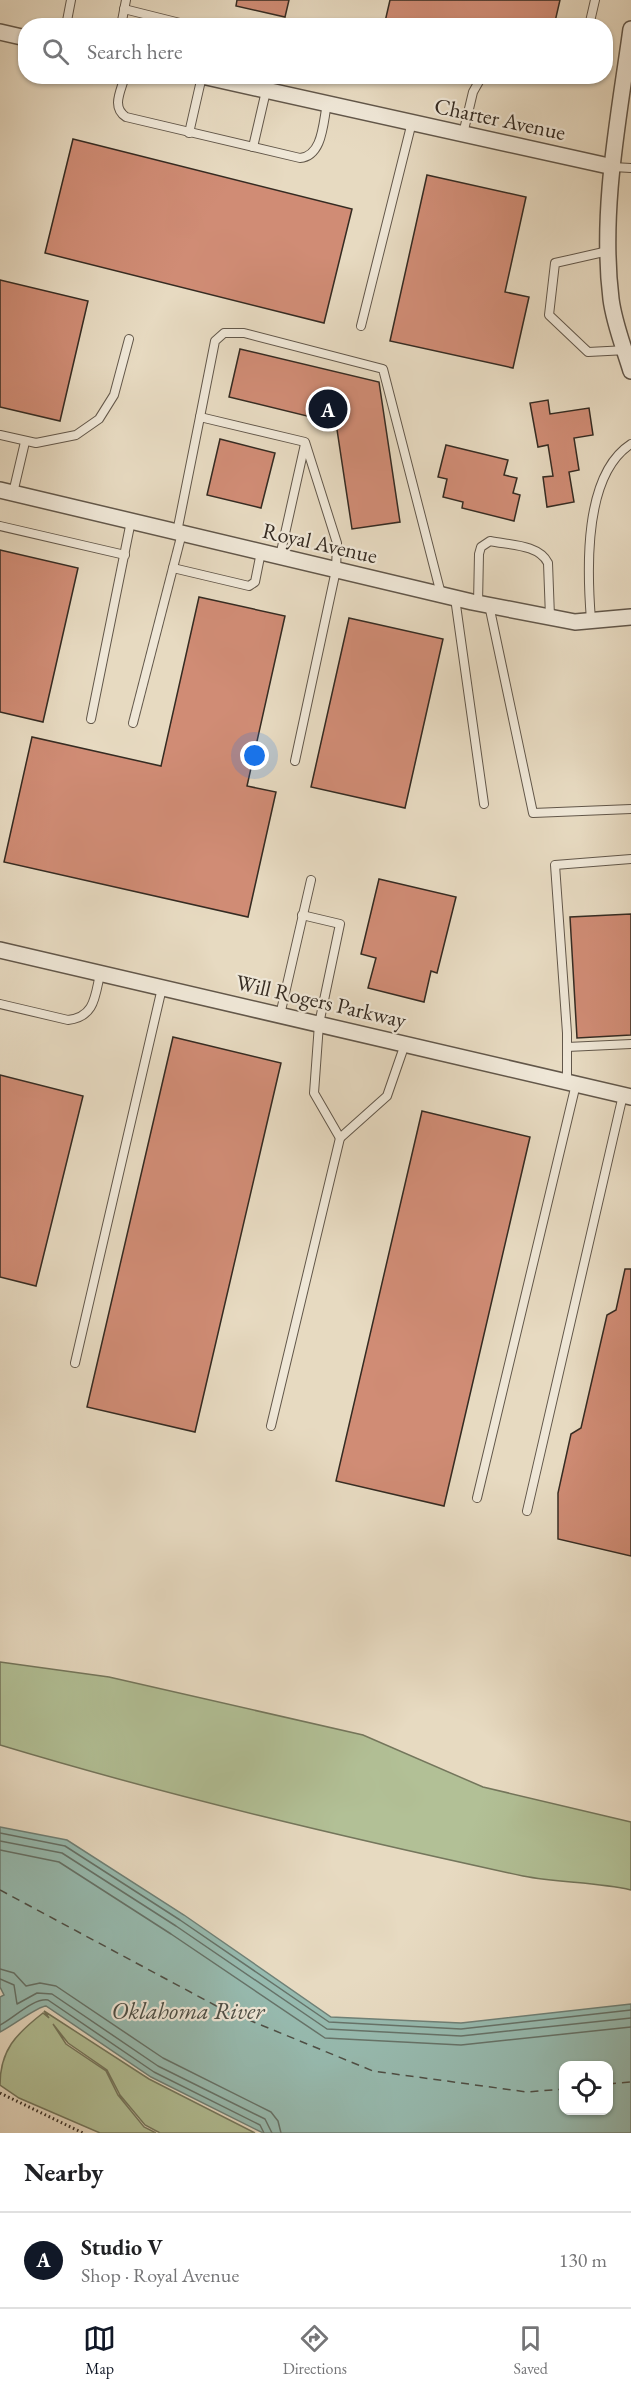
<!DOCTYPE html>
<meta charset="utf-8">
<style>
:root{--surface:#fff;--page:#f6f6f6;--text:#202124;--muted:#757577;--line:#e0e0e0;--accent:#111827}
body{margin:0;font-family:"EB Garamond",serif;background:var(--page);color:var(--text)}
.controls{position:absolute;right:18px;bottom:18px;display:grid;overflow:hidden;border-radius:12px;box-shadow:0 2px 4px #0004}
.controls button{width:54px;height:54px;display:grid;place-items:center;padding:0;border:0;border-bottom:2px solid var(--line);background:var(--surface);color:var(--text);font:30px sans-serif}
.you{position:absolute;left:255px;top:756px;width:21px;height:21px;margin:-15px;border:4px solid #fff;border-radius:50%;background:#1a73e8;box-shadow:0 0 0 9px #1a73e833}
.badge{display:grid;place-items:center;width:39px;height:39px;border-radius:50%;background:var(--accent);color:#fff;font-size:20px;font-weight:700}
.pin{position:absolute;translate:-50% -50%;border:3px solid #fff;box-shadow:0 2px 6px #0006}
.list{margin:0;padding:0;list-style:none}
h2{display:flex;justify-content:space-between;align-items:center;height:78px;margin:0;padding:0 24px;font-size:26px}
h2 small{font-size:20px;font-weight:400;color:var(--muted)}
.list li{display:grid;grid-template-columns:39px 1fr auto;gap:18px;align-items:center;box-sizing:border-box;height:96px;padding:0 24px;border-top:2px solid var(--line)}
.list b{display:block;font-size:22px;white-space:nowrap}
.list p{margin:0;font-size:20px;white-space:nowrap;color:var(--muted)}
.list em{font-size:20px;font-style:normal;color:var(--muted)}
.icon{flex:none;width:33px;height:33px;fill:none;stroke:currentColor;stroke-width:2;stroke-linecap:round;stroke-linejoin:round}
.map{position:relative;flex:none;width:631px;height:2133px;overflow:hidden}
.search{position:absolute;background:var(--surface);box-shadow:0 2px 4px #0004;left:18px;right:18px;top:18px;height:66px;display:flex;align-items:center;gap:15px;box-sizing:border-box;padding:0 21px;border-radius:24px;color:var(--muted);font-size:22px}
.sheet{height:174px;background:var(--surface)}
nav{display:flex;justify-content:space-around;align-items:center;box-sizing:border-box;height:84px;border-top:2px solid var(--line);background:var(--surface);font-size:16px;color:var(--muted)}
nav a{display:grid;justify-items:center;gap:3px}
nav .on{color:var(--accent)}
.map>svg:first-child{display:block}
</style>
<div class="map">
<svg width="631" height="2133" viewBox="0 0 631 2133">
<rect width="100%" height="100%" fill="#e7dac1"/>
<filter id="stains"><feTurbulence type="fractalNoise" baseFrequency=".00333" numOctaves="4"/><feColorMatrix values="0 0 0 0 .2 0 0 0 0 .09 0 0 0 0 .02 0 0 0 .5 -.17"/></filter>
<radialGradient id="worn" r=".72"><stop offset=".6" stop-color="#630" stop-opacity="0"/><stop offset="1" stop-color="#630" stop-opacity=".3"/></radialGradient>
<!-- green -->
<g fill="#b2c096" stroke="#74765c" stroke-width="1.5">
<path d="M0,1662L109,1677L363,1735L483,1787L631,1822V1890C596,1882 559,1883 523,1876C348,1838 172,1797 0,1745Z"/>
<path d="M44,2011L149,2079L255,2133H160L145,2125L120,2095L107,2070L68,2043L53,2024L66,2044L106,2071L118,2095L144,2127L156,2133H100L19,2098L0,2085C0,2050 16,2034 43,2013L49,2018Z"/>
</g>
<!-- water -->
<path fill="#97bbb0" stroke="#708177" stroke-width="1.5" fill-rule="evenodd" d="M0,1827L67,1840L184,1915L331,2017L461,2023L631,2004V2133H263L151,2077L46,2006C38,2006 11,2027 0,2032V1997L4,1995L0,1987ZM564,2066H608V2110H564Z"/>
<g fill="none" stroke-linecap="round" stroke-linejoin="round">
<!-- shore -->
<g stroke="#667369" stroke-width="1.5">
<polyline points="0,1833 65,1846 180,1920 329,2022 461,2029 631,2010"/>
<polyline points="0,1841 62,1853 176,1926 327,2029 461,2036 631,2018"/>
<polyline points="0,1850 59,1862 171,1934 325,2038 461,2045 631,2027"/>
<polyline points="0,1969 14,1973 26,1986 40,1983 56,1986 163,2058 271,2112 278,2121 281,2133"/>
<polyline points="0,1979 14,1985 17,2004 37,1993 52,1994 158,2066 265,2119 272,2133"/>
<path d="M0,2025C14,2018 33,1998 48,2000L154,2072L260,2125L264,2133"/>
</g>
<!-- ferry -->
<g stroke="#4e4f46" stroke-width="1.5" stroke-dasharray="8 6" stroke-linecap="butt">
<polyline points="0,1890 222,2009 373,2071 527,2092 564,2089"/>
<polyline points="608,2084 631,2082"/>
</g>
</g>
<!-- building -->
<g fill="#d08c75" stroke="#352b22" stroke-width="1.5">
<polygon points="237,0 289,0 285,17 236,6"/>
<polygon points="390,0 560,0 554,26 384,26"/>
<polygon points="73,139 352,209 324,323 45,253"/>
<polygon points="427,175 526,197 505,292 529,297 513,368 390,341"/>
<polygon points="0,280 88,301 60,421 0,407"/>
<polygon points="240,349 379,382 400,522 352,529 336,423 229,397"/>
<polygon points="548,400 550,414 589,408 593,435 574,438 579,470 569,472 574,502 547,507 543,477 553,476 548,445 538,447 530,403"/>
<polygon points="220,439 275,453 261,508 207,495"/>
<polygon points="446,445 508,460 504,475 517,478 513,493 520,495 514,521 462,508 463,502 443,497 447,479 438,477"/>
<polygon points="0,550 78,568 43,722 0,712"/>
<polygon points="199,597 285,616 247,786 276,792 248,917 4,862 32,737 161,766"/>
<polygon points="349,618 443,639 405,808 311,787"/>
<polygon points="379,879 456,897 437,973 431,971 424,1002 368,988 376,958 361,954"/>
<polygon points="631,914 631,1035 577,1038 570,917"/>
<polygon points="173,1037 281,1063 195,1432 87,1407"/>
<polygon points="0,1075 83,1096 36,1286 0,1277"/>
<polygon points="422,1111 530,1137 444,1506 336,1481"/>
<polygon points="625,1269 631,1269 631,1556 558,1539 558,1493 571,1434 581,1428 607,1315 616,1310"/>
</g>
<g fill="none" stroke-linecap="round" stroke-linejoin="round">
<defs>
<g id="service">
<polyline points="124,9 192,26"/>
<polyline points="66,26 71,0"/>
<polyline points="121,26 126,0"/>
<polyline points="589,26 595,0"/>
<path d="M125,76C121,91 111,107 126,117L300,158C323,156 323,122 327,104"/>
<polyline points="541,76 554,79 570,76"/>
<polyline points="189,133 202,76"/>
<polyline points="463,134 473,92 482,76"/>
<polyline points="253,147 266,91"/>
<polyline points="613,167 631,168"/>
<polyline points="608,251 555,263 549,315 588,352 627,350"/>
<polyline points="361,326 412,122"/>
<polyline points="200,417 215,341 224,333 244,333 383,369 441,594"/>
<polyline points="0,435 36,443 76,435 99,419 114,395 129,339"/>
<polyline points="13,493 25,442"/>
<polyline points="0,526 125,555"/>
<polyline points="177,532 200,417 305,442 337,543 336,570 295,761"/>
<polyline points="280,556 305,444"/>
<polyline points="173,568 249,586 255,582 261,552"/>
<polyline points="455,598 484,804"/>
<path d="M478,603L479,554L481,547L490,541C508,545 539,544 548,563L550,617"/>
<polyline points="489,605 533,813 631,809"/>
<path d="M591,620C587,570 583,475 631,444"/>
<polyline points="91,719 131,521"/>
<polyline points="133,723 182,533"/>
<polyline points="302,915 340,924 319,1024 314,1093 340,1138 387,1096 405,1044"/>
<path d="M0,1004L68,1020C95,1017 95,996 100,974"/>
<polyline points="280,1015 311,880"/>
<polyline points="567,1047 631,1044"/>
<polyline points="567,1082 567,1033 555,865 631,859"/>
<polyline points="75,1363 162,988"/>
<polyline points="271,1426 340,1138"/>
<polyline points="477,1498 576,1084"/>
<polyline points="527,1511 623,1095"/>
</g>
<g id="minor">
<path d="M631,29C619,117 600,210 611,299C614,323 624,348 631,371"/>
<polyline points="0,32 26,38"/>
<polyline points="202,76 613,167"/>
<polyline points="0,490 472,602 575,622 631,617"/>
<polyline points="0,950 631,1097"/>
</g>
</defs>
<!-- service casing -->
<use href="#service" stroke="#62574a" stroke-width="10"/>
<!-- minor casing -->
<use href="#minor" stroke="#62574a" stroke-width="18"/>
<!-- path -->
<polyline stroke="#352b22" stroke-width="3" stroke-dasharray="1.5 3" stroke-linecap="butt" points="0,2093 83,2133"/>
<!-- service -->
<use href="#service" stroke="#efe7d7" stroke-width="8"/>
<!-- minor -->
<use href="#minor" stroke="#efe7d7" stroke-width="15"/>
</g>
<g text-anchor="middle" dominant-baseline="central" stroke-width="4.5" stroke-linejoin="round" paint-order="stroke">
<!-- street labels -->
<g font-size="22" fill="#352b22" stroke="#efe7d7">
<text transform="translate(500 119) rotate(12)">Charter Avenue</text>
<text transform="translate(320 543) rotate(13)">Royal Avenue</text>
<text transform="translate(321 1001) rotate(13)">Will Rogers Parkway</text>
</g>
<!-- water labels -->
<g font-size="24" font-style="italic" fill="#4e4f46" stroke="#efe7d7">
<text x="188" y="2010">Oklahoma River</text>
</g>
</g>
<rect width="100%" height="100%" filter="url(#stains)"/>
<rect width="100%" height="100%" fill="url(#worn)"/>
</svg>
<div class="controls">
<button><svg class="icon" aria-label="locate" viewBox="0 0 24 24"><circle cx="12" cy="12" r="6"/><path d="M12 2v4M12 18v4M2 12h4M18 12h4"/></svg></button>
</div>
<div class="you"></div>
<div class="pin badge" style="left:328px;top:409px">A</div>
<div class="search"><svg class="icon" aria-label="search" viewBox="0 0 24 24"><circle cx="10" cy="10" r="6"/><path d="M15 15l6 6"/></svg>Search here</div>
</div>
<section class="sheet">
<h2>Nearby<small></small></h2>
<ul class="list">
<li><span class="badge">A</span><div><b>Studio V</b><p>Shop · Royal Avenue</p></div><em>130 m</em></li>
</ul>
</section>
<nav>
<a class="on"><svg class="icon" aria-label="map" viewBox="0 0 24 24"><path d="M3 6l6-2 6 2 6-2v14l-6 2-6-2-6 2zM9 4v14M15 6v14"/></svg>Map</a>
<a><svg class="icon" aria-label="directions" viewBox="0 0 24 24"><path d="M12 3l9 9-9 9-9-9zM9 14v-3h6M13 9l2 2-2 2"/></svg>Directions</a>
<a><svg class="icon" aria-label="saved" viewBox="0 0 24 24"><path d="M7 4h10v16l-5-4-5 4z"/></svg>Saved</a>
</nav>
